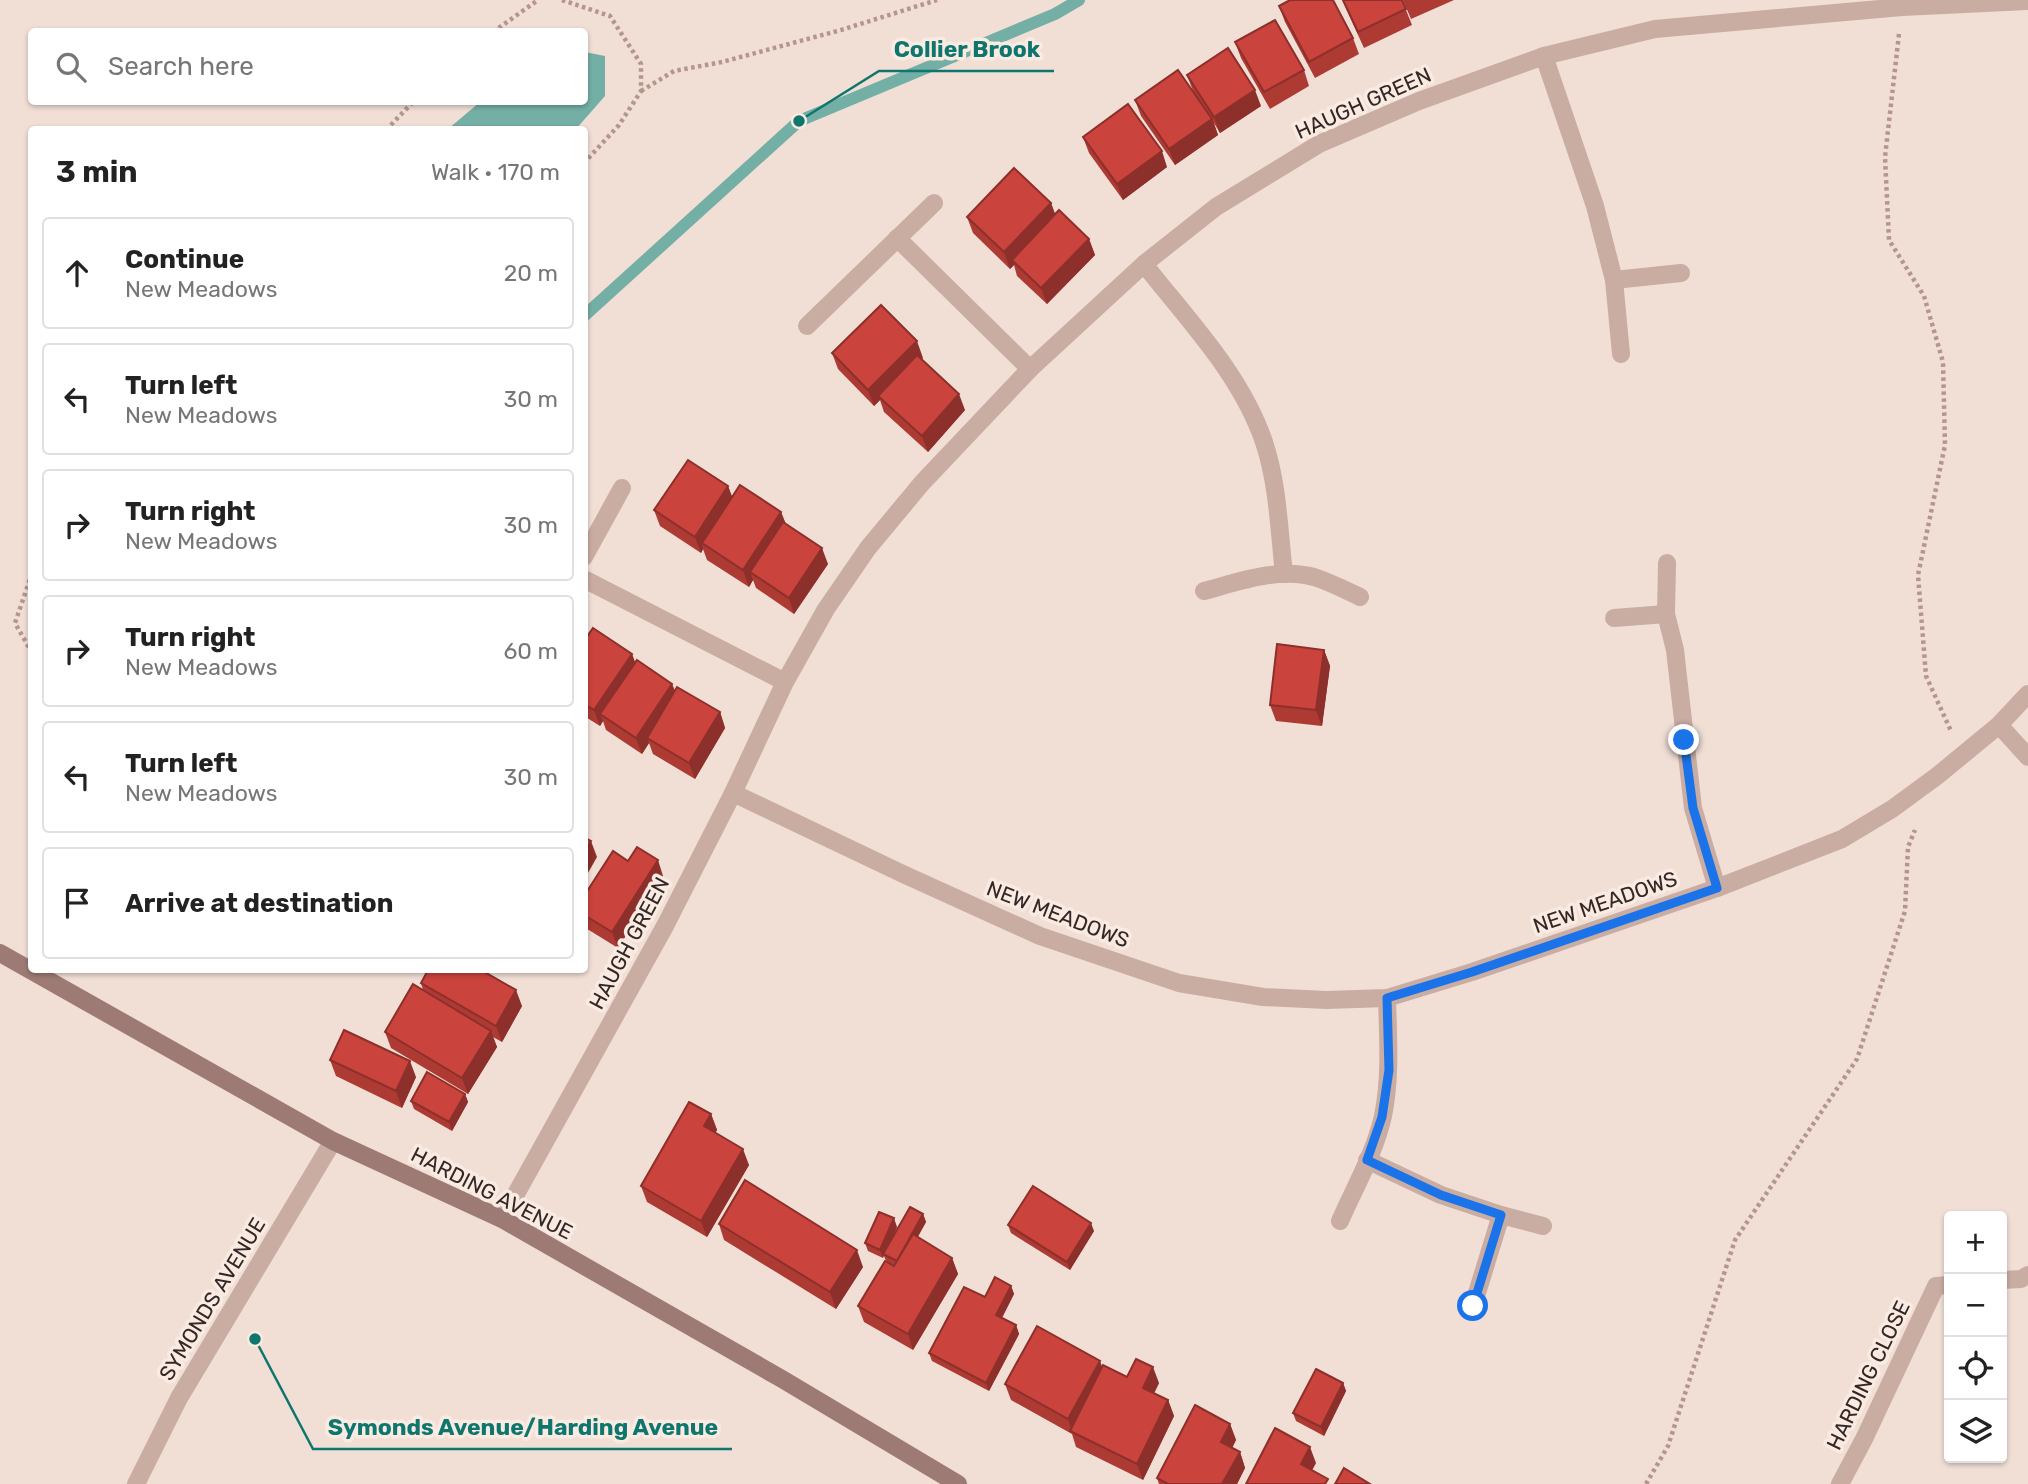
<!DOCTYPE html>
<meta charset="utf-8">
<style>
:root{--surface:#fff;--page:#f6f6f6;--text:#222;--muted:#767676;--line:#e0e0e0}
body{margin:0;font-family:Rubik,sans-serif;background:var(--page);color:var(--text)}
.controls{position:absolute;right:21px;bottom:21px;display:grid;overflow:hidden;border-radius:7px;box-shadow:0 2px 5px #0004}
.controls button{width:63px;height:63px;display:grid;place-items:center;padding:0;border:0;border-bottom:2px solid var(--line);background:var(--surface);color:var(--text);font:35px sans-serif}
.stop{position:absolute;width:21px;height:21px;margin:-16px;border:5px solid #1a73e8;border-radius:50%;background:#fff}
.stop.end{background:#1a73e8;border-color:#fff;box-shadow:0 2px 7px #0008}
.list{margin:0;padding:0;list-style:none}
h2{display:flex;justify-content:space-between;align-items:center;height:91px;margin:0;padding:0 28px;font-size:30px}
h2 small{font-size:23px;font-weight:400;color:var(--muted)}
.list li{display:grid;grid-template-columns:46px 1fr auto;gap:21px;align-items:center;box-sizing:border-box;height:112px;margin:0 14px 14px;padding:0 14px;border:2px solid var(--line);border-radius:7px}
.list b{display:block;font-size:26px;white-space:nowrap}
.list p{margin:0;font-size:23px;white-space:nowrap;color:var(--muted)}
.list em{font-size:23px;font-style:normal;color:var(--muted)}
.icon{flex:none;width:38px;height:38px;fill:none;stroke:currentColor;stroke-width:2;stroke-linecap:round;stroke-linejoin:round}
.map{position:relative;flex:none;width:2028px;height:1484px;overflow:hidden}
.search{position:absolute;background:var(--surface);box-shadow:0 2px 5px #0004;left:28px;top:28px;width:560px;height:77px;display:flex;align-items:center;gap:18px;box-sizing:border-box;padding:0 24px;border-radius:7px;color:var(--muted);font-size:26px}
.panel{position:absolute;background:var(--surface);box-shadow:0 2px 5px #0004;left:28px;top:126px;width:560px;height:847px;border-radius:7px}
.map>svg:first-child{display:block}
</style>
<div class="map">
<svg width="2028" height="1484" viewBox="0 0 2028 1484">
<rect width="100%" height="100%" fill="#f1dfd6"/>
<!-- water -->
<polygon fill="#74afa6" points="585,52 605,56 605,96 576,129 448,129 480,102 584,102"/>
<g fill="none" stroke-linecap="round" stroke-linejoin="round">
<!-- stream -->
<polyline stroke="#74afa6" stroke-width="12" points="584,316 799,121 1055,14 1079,0"/>
<!-- path -->
<g stroke="#b5968c" stroke-width="4.5" stroke-dasharray="3.5 3.5" stroke-linecap="butt">
<polyline points="562,0 610,16 641,64 641,91 619,125 584,163"/>
<polyline points="493,32 538,0"/>
<polyline points="1899,34 1885,157 1889,240 1924,296 1943,362 1945,445 1918,575 1926,676 1951,731"/>
<polyline points="641,91 674,71 722,62 841,30 937,0"/>
<polyline points="386,130 413,102"/>
<polyline points="32,573 15,623 32,653"/>
<polyline points="1646,1484 1668,1446 1735,1240 1857,1059 1905,911 1908,847 1915,830"/>
</g>
<!-- street -->
<g stroke="#c9aca2" stroke-width="18">
<polyline points="1544,56 1595,206 1614,280 1621,354"/>
<polyline points="897,238 1030,369"/>
<path d="M1144,264C1187,319 1241,374 1264,442C1278,484 1279,530 1284,574"/>
<polyline points="1614,280 1681,273"/>
<polyline points="807,326 934,203"/>
<polyline points="584,557 622,488"/>
<polyline points="1667,563 1666,614 1675,650 1693,808 1717,888"/>
<polyline points="584,579 785,682"/>
<path d="M1204,591C1238,582 1278,567 1314,577C1330,582 1345,590 1360,597"/>
<polyline points="1614,618 1666,614"/>
<polyline points="1999,725 2028,757"/>
<polyline points="733,793 903,874 1040,936 1179,983 1263,997 1326,1000 1387,998 1472,972 1717,888 1842,839 1892,809 1937,776 1999,725 2028,694"/>
<polyline points="1367,1160 1441,1195 1501,1215 1543,1226"/>
<polyline points="502,1219 665,926 733,793 785,682 826,609 868,548 922,483 1030,369 1144,264 1216,207 1319,144 1419,101 1544,56 1655,29 1902,7 2028,1"/>
<path d="M1340,1221C1355,1187 1375,1152 1383,1116C1391,1077 1388,1037 1387,998"/>
<polyline points="2002,1280 2021,1279 2028,1275"/>
<polyline points="1473,1306 1501,1215"/>
<polyline points="136,1484 179,1398 333,1141"/>
<polyline points="1840,1484 1864,1439 1936,1286 1949,1285"/>
</g>
<!-- secondary -->
<polyline stroke="#9d7b74" stroke-width="18" points="0,953 333,1141 502,1219 782,1379 958,1484"/>
</g>
<!-- wall -->
<g fill="#ae3a34">
<polygon points="1342,0 1402,0 1412,25 1364,48"/>
<polygon points="1403,0 1454,0 1411,19"/>
<polygon points="1279,6 1353,38 1359,54 1315,78 1285,22"/>
<polygon points="1235,42 1304,70 1309,86 1270,109 1241,58"/>
<polygon points="1187,75 1261,106 1220,133 1214,123 1218,135 1175,165 1141,116 1135,100 1193,91"/>
<polygon points="1083,137 1167,167 1123,200 1089,153"/>
<polygon points="1051,203 1055,215 1089,239 1095,255 1047,304 1017,276 1014,265 1010,269 973,233 967,217"/>
<polygon points="832,353 923,358 921,359 965,410 928,452 884,412 880,400 874,406 838,369"/>
<polygon points="728,486 732,497 781,512 786,524 828,564 794,614 756,588 753,580 749,587 707,560 703,549 701,553 660,526 654,510"/>
<polygon points="584,641 632,654 635,663 672,684 675,691 720,712 725,728 695,779 653,754 649,743 642,754 606,730 603,721 600,726 584,716"/>
<polygon points="1324,650 1330,666 1322,726 1276,721 1270,705"/>
<polygon points="628,861 663,876 618,948 584,927 584,896"/>
<polygon points="421,983 522,1006 502,1042 493,1037 497,1047 468,1094 391,1048 385,1032 423,990"/>
<polygon points="330,1060 416,1077 402,1108 336,1076"/>
<polygon points="465,1094 468,1102 452,1131 414,1109 411,1101"/>
<polygon points="711,1114 717,1130 715,1133 749,1165 707,1237 647,1202 641,1186"/>
<polygon points="923,1214 926,1222 917,1237 952,1258 958,1274 913,1350 864,1322 858,1306 886,1261 884,1256 883,1258 868,1251 865,1243 897,1227 891,1240"/>
<polygon points="719,1224 863,1267 836,1309 724,1240"/>
<polygon points="1008,1225 1094,1231 1070,1270 1011,1233"/>
<polygon points="1011,1286 1014,1294 1002,1318 1016,1325 1019,1334 989,1391 932,1361 929,1353 985,1297"/>
<polygon points="1102,1367 1127,1377 1159,1383 1154,1393 1168,1400 1174,1416 1143,1480 1076,1447 1072,1434 1011,1400 1005,1384"/>
<polygon points="1343,1383 1346,1391 1324,1436 1296,1421 1293,1413"/>
<polygon points="1230,1424 1236,1440 1232,1448 1240,1452 1245,1468 1237,1484 1159,1484 1157,1478"/>
</g>
<!-- shaded-wall -->
<g fill="#8d2f2a">
<polygon points="1255,90 1261,106 1220,133 1214,117"/>
<polygon points="1212,119 1218,135 1175,165 1169,149"/>
<polygon points="1162,151 1167,167 1123,200 1117,184"/>
<polygon points="1051,203 1057,219 1012,260 1014,265 1010,269 1004,252"/>
<polygon points="1089,239 1095,255 1047,304 1041,288"/>
<polygon points="917,341 923,358 882,399 878,396 880,400 874,406 868,390"/>
<polygon points="959,394 965,410 928,452 922,436"/>
<polygon points="728,486 734,502 702,543 703,549 701,553 695,537"/>
<polygon points="781,512 787,528 750,572 753,580 749,587 743,570"/>
<polygon points="822,548 828,564 794,614 789,598"/>
<polygon points="1324,650 1330,666 1322,726 1316,710"/>
<polygon points="632,654 638,670 600,714 603,721 600,726 594,710"/>
<polygon points="672,684 678,700 647,738 649,743 642,754 636,738"/>
<polygon points="720,712 725,728 695,779 689,763"/>
<polygon points="591,841 597,857 584,880 584,853"/>
<polygon points="658,860 663,876 618,948 612,932"/>
<polygon points="516,990 522,1006 502,1042 496,1026"/>
<polygon points="491,1031 497,1047 468,1094 462,1078"/>
<polygon points="410,1061 416,1077 402,1108 396,1091"/>
<polygon points="465,1094 468,1102 452,1131 449,1122"/>
<polygon points="711,1114 717,1130 710,1142 704,1126"/>
<polygon points="743,1149 749,1165 707,1237 701,1221"/>
<polygon points="923,1214 926,1222 900,1270 897,1261"/>
<polygon points="894,1218 897,1227 885,1255 883,1254 883,1258 880,1250"/>
<polygon points="1091,1223 1094,1231 1070,1270 1067,1262"/>
<polygon points="857,1250 863,1267 836,1309 830,1292"/>
<polygon points="952,1258 958,1274 913,1350 908,1334"/>
<polygon points="1011,1286 1014,1294 999,1323 996,1315"/>
<polygon points="1016,1325 1019,1334 989,1391 986,1383"/>
<polygon points="1100,1361 1106,1377 1072,1432 1068,1419"/>
<polygon points="1153,1367 1159,1383 1149,1404 1143,1388"/>
<polygon points="1343,1383 1346,1391 1324,1436 1321,1427"/>
<polygon points="1168,1400 1174,1416 1143,1480 1137,1464"/>
<polygon points="1230,1424 1236,1440 1227,1458 1221,1442"/>
<polygon points="1310,1447 1316,1463 1307,1480 1301,1464"/>
<polygon points="1240,1452 1245,1468 1237,1484 1222,1484"/>
</g>
<!-- building -->
<g fill="#ca433c" stroke="#8d2f2a" stroke-width="2">
<polygon points="1290,0 1333,0 1353,38 1309,62 1279,6"/>
<polygon points="1343,0 1402,0 1406,9 1358,32"/>
<polygon points="1275,20 1304,70 1264,92 1235,42"/>
<polygon points="1228,48 1255,90 1214,117 1187,75"/>
<polygon points="1178,70 1212,119 1169,149 1135,100"/>
<polygon points="1128,104 1162,151 1117,184 1083,137"/>
<polygon points="1014,168 1051,203 1004,252 967,217"/>
<polygon points="1059,210 1089,239 1041,288 1012,260"/>
<polygon points="881,305 917,341 868,390 832,353"/>
<polygon points="917,355 959,394 922,436 878,396"/>
<polygon points="688,460 728,486 695,537 654,510"/>
<polygon points="740,485 781,512 743,570 702,543"/>
<polygon points="783,522 822,548 789,598 750,572"/>
<polygon points="593,628 632,654 594,710 584,704 584,641"/>
<polygon points="1277,644 1324,650 1316,710 1270,705"/>
<polygon points="637,660 672,684 636,738 600,714"/>
<polygon points="677,687 720,712 689,763 647,738"/>
<polygon points="584,837 591,841 584,853"/>
<polygon points="637,847 658,860 612,932 584,915 584,896 613,851 628,861"/>
<polygon points="428,970 481,970 516,990 496,1026 421,983"/>
<polygon points="413,984 491,1031 462,1078 385,1032"/>
<polygon points="344,1030 410,1061 396,1091 330,1060"/>
<polygon points="427,1072 465,1094 449,1122 411,1101"/>
<polygon points="689,1102 711,1114 704,1126 743,1149 701,1221 641,1186"/>
<polygon points="745,1180 857,1250 830,1292 719,1224"/>
<polygon points="1033,1186 1091,1223 1067,1262 1008,1225"/>
<polygon points="910,1207 923,1214 897,1261 883,1254"/>
<polygon points="879,1212 894,1218 880,1250 865,1243"/>
<polygon points="913,1234 952,1258 908,1334 858,1306 885,1261 894,1266"/>
<polygon points="995,1277 1011,1286 996,1315 1016,1325 986,1383 929,1353 964,1287 985,1297"/>
<polygon points="1037,1326 1100,1361 1068,1419 1005,1384"/>
<polygon points="1136,1359 1153,1367 1143,1388 1168,1400 1137,1464 1070,1431 1103,1365 1127,1377"/>
<polygon points="1316,1369 1343,1383 1321,1427 1293,1413"/>
<polygon points="1195,1405 1230,1424 1221,1442 1240,1452 1222,1484 1168,1484 1157,1478"/>
<polygon points="1275,1428 1310,1447 1301,1464 1328,1479 1325,1484 1246,1484"/>
<polygon points="1344,1468 1370,1484 1335,1484"/>
</g>
<g fill="none" stroke-linecap="round" stroke-linejoin="round">
<!-- route -->
<polyline stroke="#1a73e8" stroke-width="9" points="1473,1306 1501,1215 1441,1195 1367,1160 1382,1117 1389,1070 1387,998 1472,972 1717,888 1693,808 1684,740"/>
</g>
<g text-anchor="middle" dominant-baseline="central" stroke-width="7" stroke-linejoin="round" paint-order="stroke">
<!-- street labels -->
<g font-size="21" fill="#342725" stroke="#f9eae2">
<text transform="translate(1363 103) rotate(-24)">HAUGH GREEN</text>
<text transform="translate(1605 902) rotate(-19)">NEW MEADOWS</text>
<text transform="translate(1058 914) rotate(21)">NEW MEADOWS</text>
<text transform="translate(629 943) rotate(-62)">HAUGH GREEN</text>
<text transform="translate(492 1193) rotate(27)">HARDING AVENUE</text>
<text transform="translate(212 1299) rotate(-59)">SYMONDS AVENUE</text>
<text transform="translate(1868 1375) rotate(-64)">HARDING CLOSE</text>
</g>
</g>
<!-- callouts -->
<path fill="none" stroke="#0f766e" stroke-width="2.5" d="M799 121L879 71H1054M255 1339L313 1449H732"/>
<g fill="#0f766e" stroke="#f9eae2" stroke-width="2.5">
<circle cx="799" cy="121" r="7"/>
<circle cx="255" cy="1339" r="7"/>
</g>
<g font-size="23" text-anchor="middle" font-weight="bold" fill="#0f766e" stroke="#f9eae2" stroke-width="7" stroke-linejoin="round" paint-order="stroke">
<text x="967" y="57">Collier Brook</text>
<text x="523" y="1435">Symonds Avenue/Harding Avenue</text>
</g>
</svg>
<div class="controls">
<button>+</button>
<button>−</button>
<button><svg class="icon" aria-label="locate" viewBox="0 0 24 24"><circle cx="12" cy="12" r="6"/><path d="M12 2v4M12 18v4M2 12h4M18 12h4"/></svg></button>
<button><svg class="icon" aria-label="layers" viewBox="0 0 24 24"><path d="M12 4l9 5-9 5-9-5zM3 14l9 5 9-5"/></svg></button>
</div>
<div class="stop" style="left:1473px;top:1306px"></div>
<div class="stop end" style="left:1684px;top:740px"></div>
<div class="search"><svg class="icon" aria-label="search" viewBox="0 0 24 24"><circle cx="10" cy="10" r="6"/><path d="M15 15l6 6"/></svg>Search here</div>
<section class="panel">
<h2>3 min<small>Walk · 170 m</small></h2>
<ul class="list">
<li><svg class="icon" aria-label="ahead" viewBox="0 0 24 24"><path d="M12 20V5M6 11l6-6 6 6"/></svg><div><b>Continue</b><p>New Meadows</p></div><em>20 m</em></li>
<li><svg class="icon" aria-label="left" viewBox="0 0 24 24"><path d="M17 20v-9H6M10 6l-5 5 5 5"/></svg><div><b>Turn left</b><p>New Meadows</p></div><em>30 m</em></li>
<li><svg class="icon" aria-label="right" viewBox="0 0 24 24"><path d="M7 20v-9h11M14 6l5 5-5 5"/></svg><div><b>Turn right</b><p>New Meadows</p></div><em>30 m</em></li>
<li><svg class="icon" aria-label="right" viewBox="0 0 24 24"><path d="M7 20v-9h11M14 6l5 5-5 5"/></svg><div><b>Turn right</b><p>New Meadows</p></div><em>60 m</em></li>
<li><svg class="icon" aria-label="left" viewBox="0 0 24 24"><path d="M17 20v-9H6M10 6l-5 5 5 5"/></svg><div><b>Turn left</b><p>New Meadows</p></div><em>30 m</em></li>
<li><svg class="icon" aria-label="arrive" viewBox="0 0 24 24"><path d="M6 21V4h12l-3 4 3 4H6"/></svg><div><b>Arrive at destination</b></div></li>
</ul>
</section>
</div>
